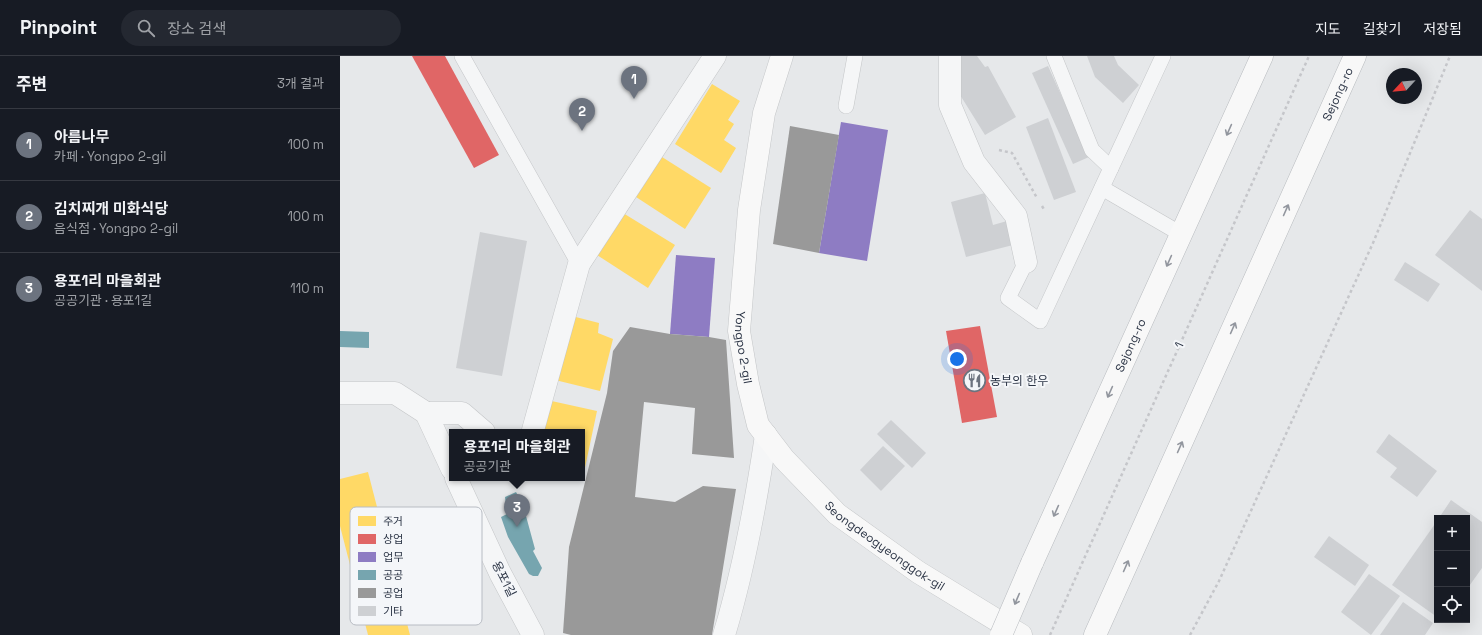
<!DOCTYPE html>
<html lang="ko">
<meta charset="utf-8">
<style>
:root{--surface:#171b24;--page:#242831;--text:#f1f3f6;--muted:#9ea1a6;--line:#363941;--accent:#6c737f}
body{margin:0;font-family:"Space Grotesk","Noto Sans KR",sans-serif;background:var(--page);color:var(--text)}
.controls{position:absolute;right:12px;bottom:12px;display:grid;overflow:hidden;border-radius:0px;box-shadow:0 4px 16px #0002}
.controls button{width:36px;height:36px;display:grid;place-items:center;padding:0;border:0;border-bottom:1px solid var(--line);background:var(--surface);color:var(--text);font:20px sans-serif}
.compass{position:absolute;left:1046px;top:12px;width:36px;height:36px;border-radius:50%;background:var(--surface);box-shadow:0 4px 16px #0002;rotate:244deg}
.you{position:absolute;left:617px;top:303px;width:14px;height:14px;margin:-10px;border:3px solid #fff;border-radius:50%;background:#1a73e8;box-shadow:0 0 0 6px #1a73e833}
.badge{display:grid;place-items:center;width:26px;height:26px;border-radius:50%;background:var(--accent);color:#fff;font-size:13px;font-weight:700}
.pin{position:absolute;translate:-50% -33px;filter:drop-shadow(0 1px 2px #0008)}
.pin::after{content:'';position:absolute;top:21px;width:14px;height:12px;background:inherit;clip-path:polygon(0 0,100% 0,50% 100%)}
.popup{position:absolute;left:109px;top:373px;width:136px;height:52px;box-sizing:border-box;display:grid;place-content:center;border-radius:0px;background:var(--surface);filter:drop-shadow(0 1px 3px #0005);font-size:13px;white-space:nowrap;color:var(--muted)}
.popup b{font-size:15px;color:var(--text)}
.popup::after{content:'';position:absolute;left:50%;top:100%;margin-left:-8px;border:8px solid transparent;border-top-color:var(--surface)}
.list{margin:0;padding:0;list-style:none}
h2{display:flex;justify-content:space-between;align-items:center;height:52px;margin:0;padding:0 16px;font-size:17px}
h2 small{font-size:13px;font-weight:400;color:var(--muted)}
.list li{display:grid;grid-template-columns:26px 1fr auto;gap:12px;align-items:center;box-sizing:border-box;height:72px;padding:0 16px;border-top:1px solid var(--line)}
.list b{display:block;font-size:15px;white-space:nowrap}
.list p{margin:0;font-size:13px;white-space:nowrap;color:var(--muted)}
.list em{font-size:13px;font-style:normal;color:var(--muted)}
.icon{flex:none;width:22px;height:22px;fill:none;stroke:currentColor;stroke-width:2;stroke-linecap:round;stroke-linejoin:round}
.map{position:relative;flex:none;width:1142px;height:579px;overflow:hidden}
header{display:flex;align-items:center;gap:24px;box-sizing:border-box;height:56px;padding:0 20px;background:var(--surface);border-bottom:1px solid var(--line)}
header strong{font-size:19px}
nav{display:flex;gap:22px;margin-inline-start:auto;font-size:14px}
.search{width:280px;height:36px;background:var(--page);display:flex;align-items:center;gap:10px;box-sizing:border-box;padding:0 14px;border-radius:22px;color:var(--muted);font-size:15px}
main{display:flex}
aside{flex:1;background:var(--surface)}
.map>svg:first-child{display:block}
</style>
<header>
<strong>Pinpoint</strong>
<div class="search"><svg class="icon" aria-label="search" viewBox="0 0 24 24"><circle cx="10" cy="10" r="6"/><path d="M15 15l6 6"/></svg>장소 검색</div>
<nav><a>지도</a><a>길찾기</a><a>저장됨</a></nav>
</header>
<main>
<aside>
<h2>주변<small>3개 결과</small></h2>
<ul class="list">
<li><span class="badge">1</span><div><b>아름나무</b><p>카페 · Yongpo 2-gil</p></div><em>100 m</em></li>
<li><span class="badge">2</span><div><b>김치찌개 미화식당</b><p>음식점 · Yongpo 2-gil</p></div><em>100 m</em></li>
<li><span class="badge">3</span><div><b>용포1리 마을회관</b><p>공공기관 · 용포1길</p></div><em>110 m</em></li>
</ul>
</aside>
<div class="map">
<svg width="1142" height="579" viewBox="0 0 1142 579">
<rect width="100%" height="100%" fill="#e6e8ea"/>
<!-- homes -->
<g fill="#ffd966">
<polygon points="372,28 400,45 388,64 394,68 384,84 396,92 381,117 335,88"/>
<polygon points="322,101 371,132 345,173 296,141"/>
<polygon points="283,157 335,189 308,232 257,199"/>
<polygon points="228,259 259,267 258,277 273,283 260,335 211,323"/>
<polygon points="207,344 257,355 243,421 242,376 201,376"/>
<polygon points="28,416 70,579 28,579 0,470 0,423"/>
</g>
<!-- shops -->
<g fill="#e06666">
<polygon points="72,0 105,0 159,99 134,112"/>
<polygon points="640,270 657,361 622,367 606,275"/>
</g>
<!-- offices -->
<g fill="#8e7cc3">
<polygon points="501,66 548,74 527,205 479,197"/>
<polygon points="336,199 375,202 369,281 330,278"/>
</g>
<!-- public -->
<g fill="#76a5af">
<polygon points="0,275 29,276 29,292 0,291"/>
<polygon points="176,436 183,449 195,493 193,495 202,512 198,520 193,520 189,518 168,481 161,461 167,458 165,441"/>
</g>
<!-- industry -->
<g fill="#999">
<polygon points="450,70 499,79 479,197 433,188"/>
<polygon points="290,271 330,278 369,281 386,284 394,402 352,398 355,352 304,346 295,441 335,446 363,430 396,433 372,579 231,579 223,577 229,491 267,337 273,295"/>
</g>
<!-- building -->
<g fill="#ced0d3">
<polygon points="621,0 637,0 645,11 648,10 676,61 645,79 612,26"/>
<polygon points="747,0 774,0 778,9 799,29 783,47 755,21"/>
<polygon points="708,10 749,101 733,108 692,17"/>
<polygon points="708,62 736,136 714,144 686,71"/>
<polygon points="645,137 653,169 667,165 673,189 626,201 611,146"/>
<polygon points="1130,154 1142,163 1142,235 1095,199"/>
<polygon points="140,176 187,185 162,320 116,312"/>
<polygon points="1065,206 1100,228 1088,246 1054,224"/>
<polygon points="551,364 586,397 572,412 537,378"/>
<polygon points="1049,378 1097,415 1077,441 1050,421 1057,412 1036,396"/>
<polygon points="543,390 565,410 541,435 520,414"/>
<polygon points="1111,444 1142,466 1142,512 1127,533 1127,462 1099,462"/>
<polygon points="1097,465 1097,561 1052,529"/>
<polygon points="989,480 1029,509 1015,530 974,501"/>
<polygon points="1029,518 1060,540 1031,579 1001,556"/>
<polygon points="1063,546 1093,567 1085,579 1040,579"/>
</g>
<g fill="none" stroke-linecap="round" stroke-linejoin="round">
<defs>
<g id="service">
<polyline points="122,0 239,208"/>
<polyline points="714,0 752,94 771,112"/>
<polyline points="506,50 515,0"/>
<polyline points="762,132 841,178"/>
<polyline points="686,206 668,242 700,265 823,0"/>
</g>
<g id="minor">
<polyline points="610,0 610,49 634,106 676,160 686,206"/>
<polyline points="0,337 55,337 86,357 112,413"/>
<polyline points="86,357 122,357 144,376"/>
<polyline points="193,374 239,208 375,0"/>
<polyline points="116,422 160,517 193,579"/>
<path d="M384,579C404,513 416,447 426,379"/>
</g>
<g id="secondary">
<path id="s1" d="M442,0L424,57L409,154L399,275L408,328L418,369L444,403L497,458L578,516L681,579"/>
</g>
<g id="trunk">
<path id="s2" d="M692,507L922,0"/>
<path id="s3" d="M755,579L1015,0"/>
</g>
</defs>
<!-- service casing -->
<use href="#service" stroke="#c4c6c8" stroke-width="16"/>
<!-- minor casing -->
<use href="#minor" stroke="#c4c6c8" stroke-width="23"/>
<!-- secondary casing -->
<use href="#secondary" stroke="#c4c6c8" stroke-width="23"/>
<!-- trunk casing -->
<use href="#trunk" stroke="#b8bbbf" stroke-width="23"/>
<!-- path -->
<g stroke="#c5c6ca" stroke-width="2.5" stroke-dasharray="3 3" stroke-linecap="butt">
<polyline points="659,94 672,97 697,142"/>
<polyline points="702,150 705,155"/>
<polyline points="710,579 969,0"/>
<polyline points="850,579 879,525 1033,187 1110,0"/>
</g>
<!-- service -->
<use href="#service" stroke="#f5f6f7" stroke-width="15"/>
<!-- minor -->
<use href="#minor" stroke="#f5f6f7" stroke-width="22"/>
<!-- secondary -->
<use href="#secondary" stroke="#f8f8f8" stroke-width="22"/>
<!-- trunk -->
<use href="#trunk" stroke="#f8f8f8" stroke-width="22"/>
<defs>
<polyline id="trunk-bridge" points="661,579 692,507"/>
</defs>
<!-- trunk-bridge casing -->
<use href="#trunk-bridge" stroke="#b8bbbf" stroke-width="23" stroke-linecap="butt"/>
<!-- trunk-bridge -->
<use href="#trunk-bridge" stroke="#f8f8f8" stroke-width="22"/>
</g>
<!-- one-way arrows -->
<defs><path id="oneway-shaft" d="M-6 0H5M1.5-3L5.5 0L1.5 3" fill="none" stroke-width="1.6" stroke-linecap="round" stroke-linejoin="round"/></defs>
<g stroke="#92969e">
<use href="#oneway-shaft" transform="translate(889 74) rotate(114)"/>
<use href="#oneway-shaft" transform="translate(946 154) rotate(-66)"/>
<use href="#oneway-shaft" transform="translate(829 205) rotate(114)"/>
<use href="#oneway-shaft" transform="translate(893 272) rotate(-66)"/>
<use href="#oneway-shaft" transform="translate(770 336) rotate(114)"/>
<use href="#oneway-shaft" transform="translate(840 391) rotate(-66)"/>
<use href="#oneway-shaft" transform="translate(716 455) rotate(114)"/>
<use href="#oneway-shaft" transform="translate(786 510) rotate(-66)"/>
<use href="#oneway-shaft" transform="translate(677 543) rotate(113)"/>
</g>
<!-- icons -->
<defs>
<symbol id="restaurant-ring" viewBox="-11 -11 22 22"><circle r="9.5" fill="#f4f6f9" stroke="#6c737f" stroke-width="1.5"/><path d="M-5-6h1v4h1v-4h1v4h1v-4h1v5L-1.5 .5V6h-2V.5L-5-1ZM5-6V6H3V1.5H1.5Q1.5-4 5-6Z" fill="#6c737f"/></symbol>
</defs>
<g fill-rule="evenodd">
<use href="#restaurant-ring" x="622" y="312" width="25" height="25"/>
</g>
<g text-anchor="middle" dominant-baseline="central" stroke-width="4" stroke-linejoin="round" paint-order="stroke">
<!-- street labels -->
<g font-size="12" fill="#2b3445" stroke="#f4f6f9">
<text stroke="none"><textPath href="#s3" startOffset="593">Sejong-ro</textPath></text>
<text stroke="none"><textPath href="#s2" startOffset="239">Sejong-ro</textPath></text>
<text transform="translate(839 289) rotate(-66)">1</text>
<text stroke="none"><textPath href="#s1" startOffset="296">Yongpo 2-gil</textPath></text>
<text stroke="none"><textPath href="#s1" startOffset="552">Seongdeogyeonggok-gil</textPath></text>
<text transform="translate(164 523) rotate(63)">용포1길</text>
</g>
<!-- poi labels -->
<g font-size="12" fill="#2b3445" stroke="#f4f6f9" text-anchor="start">
<text x="650" y="325">농부의 한우</text>
</g>
</g>
<!-- legend -->
<rect x="10" y="451" width="132" height="118" rx="6" fill="#f4f6f9" stroke="#b8bcc3" stroke-width="1"/>
<rect x="18" y="460" width="18" height="10" fill="#ffd966"/>
<rect x="18" y="478" width="18" height="10" fill="#e06666"/>
<rect x="18" y="496" width="18" height="10" fill="#8e7cc3"/>
<rect x="18" y="514" width="18" height="10" fill="#76a5af"/>
<rect x="18" y="532" width="18" height="10" fill="#999"/>
<rect x="18" y="550" width="18" height="10" fill="#ced0d3"/>
<g font-size="11" fill="#2b3445">
<text x="43" y="469">주거</text>
<text x="43" y="487">상업</text>
<text x="43" y="505">업무</text>
<text x="43" y="523">공공</text>
<text x="43" y="541">공업</text>
<text x="43" y="559">기타</text>
</g>
</svg>
<div class="controls">
<button>+</button>
<button>−</button>
<button><svg class="icon" aria-label="locate" viewBox="0 0 24 24"><circle cx="12" cy="12" r="6"/><path d="M12 2v4M12 18v4M2 12h4M18 12h4"/></svg></button>
</div>
<svg class="compass" viewBox="-18 -18 36 36"><path d="M0-13l5 13h-10z" fill="#e53935"/><path d="M0 13l5-13h-10z" fill="#9ea1a6"/></svg>
<div class="you"></div>
<div class="pin badge" style="left:294px;top:43px">1</div>
<div class="pin badge" style="left:242px;top:75px">2</div>
<div class="pin badge" style="left:177px;top:471px">3</div>
<div class="popup"><b>용포1리 마을회관</b>공공기관</div>
</div>
</main>
